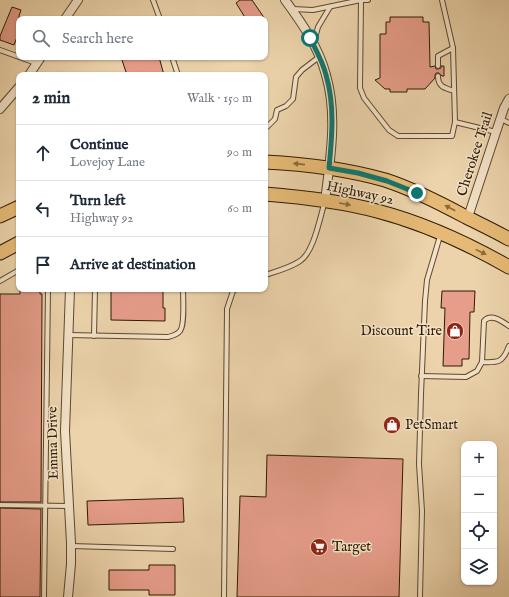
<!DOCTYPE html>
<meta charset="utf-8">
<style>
:root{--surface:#fff;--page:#f2f2f3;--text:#1f2937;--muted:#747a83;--line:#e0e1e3}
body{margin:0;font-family:"IM FELL English",serif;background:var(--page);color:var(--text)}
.controls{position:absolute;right:12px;bottom:12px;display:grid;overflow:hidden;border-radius:8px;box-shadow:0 1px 3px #0004}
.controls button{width:36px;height:36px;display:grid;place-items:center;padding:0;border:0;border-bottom:1px solid var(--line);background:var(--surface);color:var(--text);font:20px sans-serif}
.stop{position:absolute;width:12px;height:12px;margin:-9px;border:3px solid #0f766e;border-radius:50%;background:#fff}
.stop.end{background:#0f766e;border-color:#fff;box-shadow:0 1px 4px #0008}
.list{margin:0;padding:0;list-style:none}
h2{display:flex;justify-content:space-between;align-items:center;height:52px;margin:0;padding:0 16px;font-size:17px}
h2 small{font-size:13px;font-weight:400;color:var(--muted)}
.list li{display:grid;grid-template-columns:26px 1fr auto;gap:12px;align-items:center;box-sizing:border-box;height:56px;padding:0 16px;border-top:1px solid var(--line)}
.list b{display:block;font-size:15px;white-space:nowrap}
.list p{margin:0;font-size:13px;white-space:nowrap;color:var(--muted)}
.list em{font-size:13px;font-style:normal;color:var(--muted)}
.icon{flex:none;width:22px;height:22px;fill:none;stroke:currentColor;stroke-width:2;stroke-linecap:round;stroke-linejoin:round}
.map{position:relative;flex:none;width:509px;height:597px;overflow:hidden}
.search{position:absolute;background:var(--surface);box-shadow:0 1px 3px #0004;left:16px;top:16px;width:252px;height:44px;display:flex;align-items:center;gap:10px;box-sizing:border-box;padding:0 14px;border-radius:8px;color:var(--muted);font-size:15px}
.panel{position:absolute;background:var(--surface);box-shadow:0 1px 3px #0004;left:16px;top:72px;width:252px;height:220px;border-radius:8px}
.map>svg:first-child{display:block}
</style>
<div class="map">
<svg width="509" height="597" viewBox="0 0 509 597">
<rect width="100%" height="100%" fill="#ecd3ab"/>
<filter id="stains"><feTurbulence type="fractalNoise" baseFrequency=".005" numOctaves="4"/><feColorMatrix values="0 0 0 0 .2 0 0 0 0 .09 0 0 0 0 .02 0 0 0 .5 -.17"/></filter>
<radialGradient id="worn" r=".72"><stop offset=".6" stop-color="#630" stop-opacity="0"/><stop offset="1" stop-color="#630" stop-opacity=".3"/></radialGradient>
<!-- building -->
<g fill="#e69d8a" stroke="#2d1b02">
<polygon points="240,0 252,0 265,19 246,19 236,3"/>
<polygon points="12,7 21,10 19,16 19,32 14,45 0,40 0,36"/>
<polygon points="390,17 423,17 423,22 429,22 430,67 435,66 436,69 438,69 441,68 441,66 444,66 444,76 442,76 439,73 436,73 435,75 435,78 425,89 407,89 407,92 390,92 390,89 385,89 375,80 380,78 380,34 386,34 386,22 390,22"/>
<polygon points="121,57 159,57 164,75 127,75"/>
<polygon points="20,289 40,289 40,294 42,294 41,502 0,502 0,294 20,294"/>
<polygon points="111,289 163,289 163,308 165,308 165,321 111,320"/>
<polygon points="442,291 475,291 474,312 470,312 469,359 462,359 462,366 443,366 445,308 441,308"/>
<polygon points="267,455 403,459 399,597 237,597 240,496 266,497"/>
<polygon points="183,498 184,522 88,525 87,501"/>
<polygon points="0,508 41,509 40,597 0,597"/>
<polygon points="149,565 175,565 175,595 149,595 149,590 109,590 109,570 149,570"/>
</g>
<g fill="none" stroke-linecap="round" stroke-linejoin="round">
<defs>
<g id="lane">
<polyline points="153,0 160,19"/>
<polyline points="368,0 361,0 360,88 364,98 389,130 398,136 452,136 455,122"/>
<polyline points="442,0 453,48 455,122 496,132"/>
<polyline points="293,9 313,10 361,0"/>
<polyline points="314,42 318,27 330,7"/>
<polyline points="0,50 36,63"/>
<polyline points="172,57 178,75"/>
<polyline points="438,66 438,56 453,48"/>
<path d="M438,76C438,87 445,88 454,91"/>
<polyline points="501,119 509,123"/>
<polyline points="265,127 267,127 275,119 277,110 286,106 293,99 296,77 302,70 319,57"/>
<path d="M265,275C277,271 290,268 300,261C314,252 320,217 325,201"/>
<polyline points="0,281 19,270"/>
<path d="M68,335L168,337C172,336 177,335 180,331C185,325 183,298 183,289"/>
<polyline points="94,336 95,289"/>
<path d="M482,362C499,363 503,362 509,346"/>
<path d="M421,376L466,377L477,371L482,362L484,321C491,313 502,321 509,326"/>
<polyline points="0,505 69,506"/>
<polyline points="71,546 173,549"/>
<polyline points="44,597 48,289"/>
<polyline points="224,597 227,309 233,291 236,289"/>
<polyline points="420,597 422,511 419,464 421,394 425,301 427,280 440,236"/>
</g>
<g id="street">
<path d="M285,0C302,23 319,48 326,75C338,116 330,160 325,201"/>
<polyline points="65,19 78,0"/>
<polyline points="29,75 41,57"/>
<polyline points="0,109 19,87"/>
<polyline points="468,217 504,108 509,99"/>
<polyline points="68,597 71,564 71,543 65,431 70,289"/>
</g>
<g id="primary">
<path d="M265,162C306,164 346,169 385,180C413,189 440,203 466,217C480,224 495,231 509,239"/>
<path d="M265,194C303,197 340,201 377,211C423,223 467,243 509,267"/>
<polyline points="0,216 19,207"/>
<polyline points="0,253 19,243"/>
</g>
</defs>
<!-- lane casing -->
<use href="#lane" stroke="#5d492c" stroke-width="6"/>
<!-- street casing -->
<use href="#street" stroke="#5d492c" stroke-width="10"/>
<!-- primary casing -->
<use href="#primary" stroke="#2d1b02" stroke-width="15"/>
<!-- lane -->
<use href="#lane" stroke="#f3e2c8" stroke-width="4"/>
<!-- street -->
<use href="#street" stroke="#f3e2c8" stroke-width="8"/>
<!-- primary -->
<use href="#primary" stroke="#e6ba76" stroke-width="13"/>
</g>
<!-- one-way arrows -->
<defs><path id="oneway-solid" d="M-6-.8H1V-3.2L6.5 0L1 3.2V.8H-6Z"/></defs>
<g fill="#8a6a3c">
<use href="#oneway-solid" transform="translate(299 164) rotate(-174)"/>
<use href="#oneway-solid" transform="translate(345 204) rotate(10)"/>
<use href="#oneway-solid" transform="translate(450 208) rotate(-152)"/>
<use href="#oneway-solid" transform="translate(481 252) rotate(26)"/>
</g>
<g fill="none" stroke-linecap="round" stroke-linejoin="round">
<!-- route -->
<path stroke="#0f766e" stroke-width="5" d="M310,38C316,50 323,62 326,75C335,105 332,137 329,168L358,173L387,181L417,193"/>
</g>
<!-- icons -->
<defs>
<symbol id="shop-disc" viewBox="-11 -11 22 22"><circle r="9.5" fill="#8f2418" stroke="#f3e2c8"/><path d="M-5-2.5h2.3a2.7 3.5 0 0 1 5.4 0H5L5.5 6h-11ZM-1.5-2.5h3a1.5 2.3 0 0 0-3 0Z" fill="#fff"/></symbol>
<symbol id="supermarket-disc" viewBox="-11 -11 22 22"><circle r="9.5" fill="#8f2418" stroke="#f3e2c8"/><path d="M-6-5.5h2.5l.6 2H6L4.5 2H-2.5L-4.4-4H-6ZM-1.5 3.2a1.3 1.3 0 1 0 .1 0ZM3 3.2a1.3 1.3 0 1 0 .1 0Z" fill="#fff"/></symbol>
</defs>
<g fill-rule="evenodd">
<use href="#shop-disc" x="445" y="321" width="20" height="20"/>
<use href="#shop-disc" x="382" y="415" width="20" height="20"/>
<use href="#supermarket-disc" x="309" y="537" width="20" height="20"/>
</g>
<g text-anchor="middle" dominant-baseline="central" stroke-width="3" stroke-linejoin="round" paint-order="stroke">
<!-- street labels -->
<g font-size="14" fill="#2d1b02" stroke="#f3e2c8">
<text transform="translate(475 154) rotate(-72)">Cherokee Trail</text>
<text transform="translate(360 193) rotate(12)">Highway 92</text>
<text transform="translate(53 443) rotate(-91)">Emma Drive</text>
</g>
<!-- poi labels -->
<g font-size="14" fill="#2d1b02" stroke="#f3e2c8" text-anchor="start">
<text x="442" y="331" text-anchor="end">Discount Tire</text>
<text x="405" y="425">PetSmart</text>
<text x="332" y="547">Target</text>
</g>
</g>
<rect width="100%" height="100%" filter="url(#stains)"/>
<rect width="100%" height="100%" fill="url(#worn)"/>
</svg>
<div class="controls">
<button>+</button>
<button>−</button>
<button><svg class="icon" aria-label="locate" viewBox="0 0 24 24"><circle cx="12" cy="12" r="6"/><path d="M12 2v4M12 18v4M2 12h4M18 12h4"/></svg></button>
<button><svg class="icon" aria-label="layers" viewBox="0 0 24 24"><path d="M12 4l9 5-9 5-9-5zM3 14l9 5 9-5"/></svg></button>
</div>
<div class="stop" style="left:310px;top:38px"></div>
<div class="stop end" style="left:417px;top:193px"></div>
<div class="search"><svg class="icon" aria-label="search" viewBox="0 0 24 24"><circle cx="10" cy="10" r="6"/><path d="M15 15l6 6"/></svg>Search here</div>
<section class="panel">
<h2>2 min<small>Walk · 150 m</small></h2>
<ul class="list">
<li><svg class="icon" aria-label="ahead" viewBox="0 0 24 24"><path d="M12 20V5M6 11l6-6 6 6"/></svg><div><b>Continue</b><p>Lovejoy Lane</p></div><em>90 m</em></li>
<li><svg class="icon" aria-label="left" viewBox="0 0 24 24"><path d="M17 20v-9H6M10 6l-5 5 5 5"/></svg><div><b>Turn left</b><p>Highway 92</p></div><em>60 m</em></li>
<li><svg class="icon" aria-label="arrive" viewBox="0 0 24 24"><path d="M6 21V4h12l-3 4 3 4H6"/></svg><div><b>Arrive at destination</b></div></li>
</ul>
</section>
</div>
